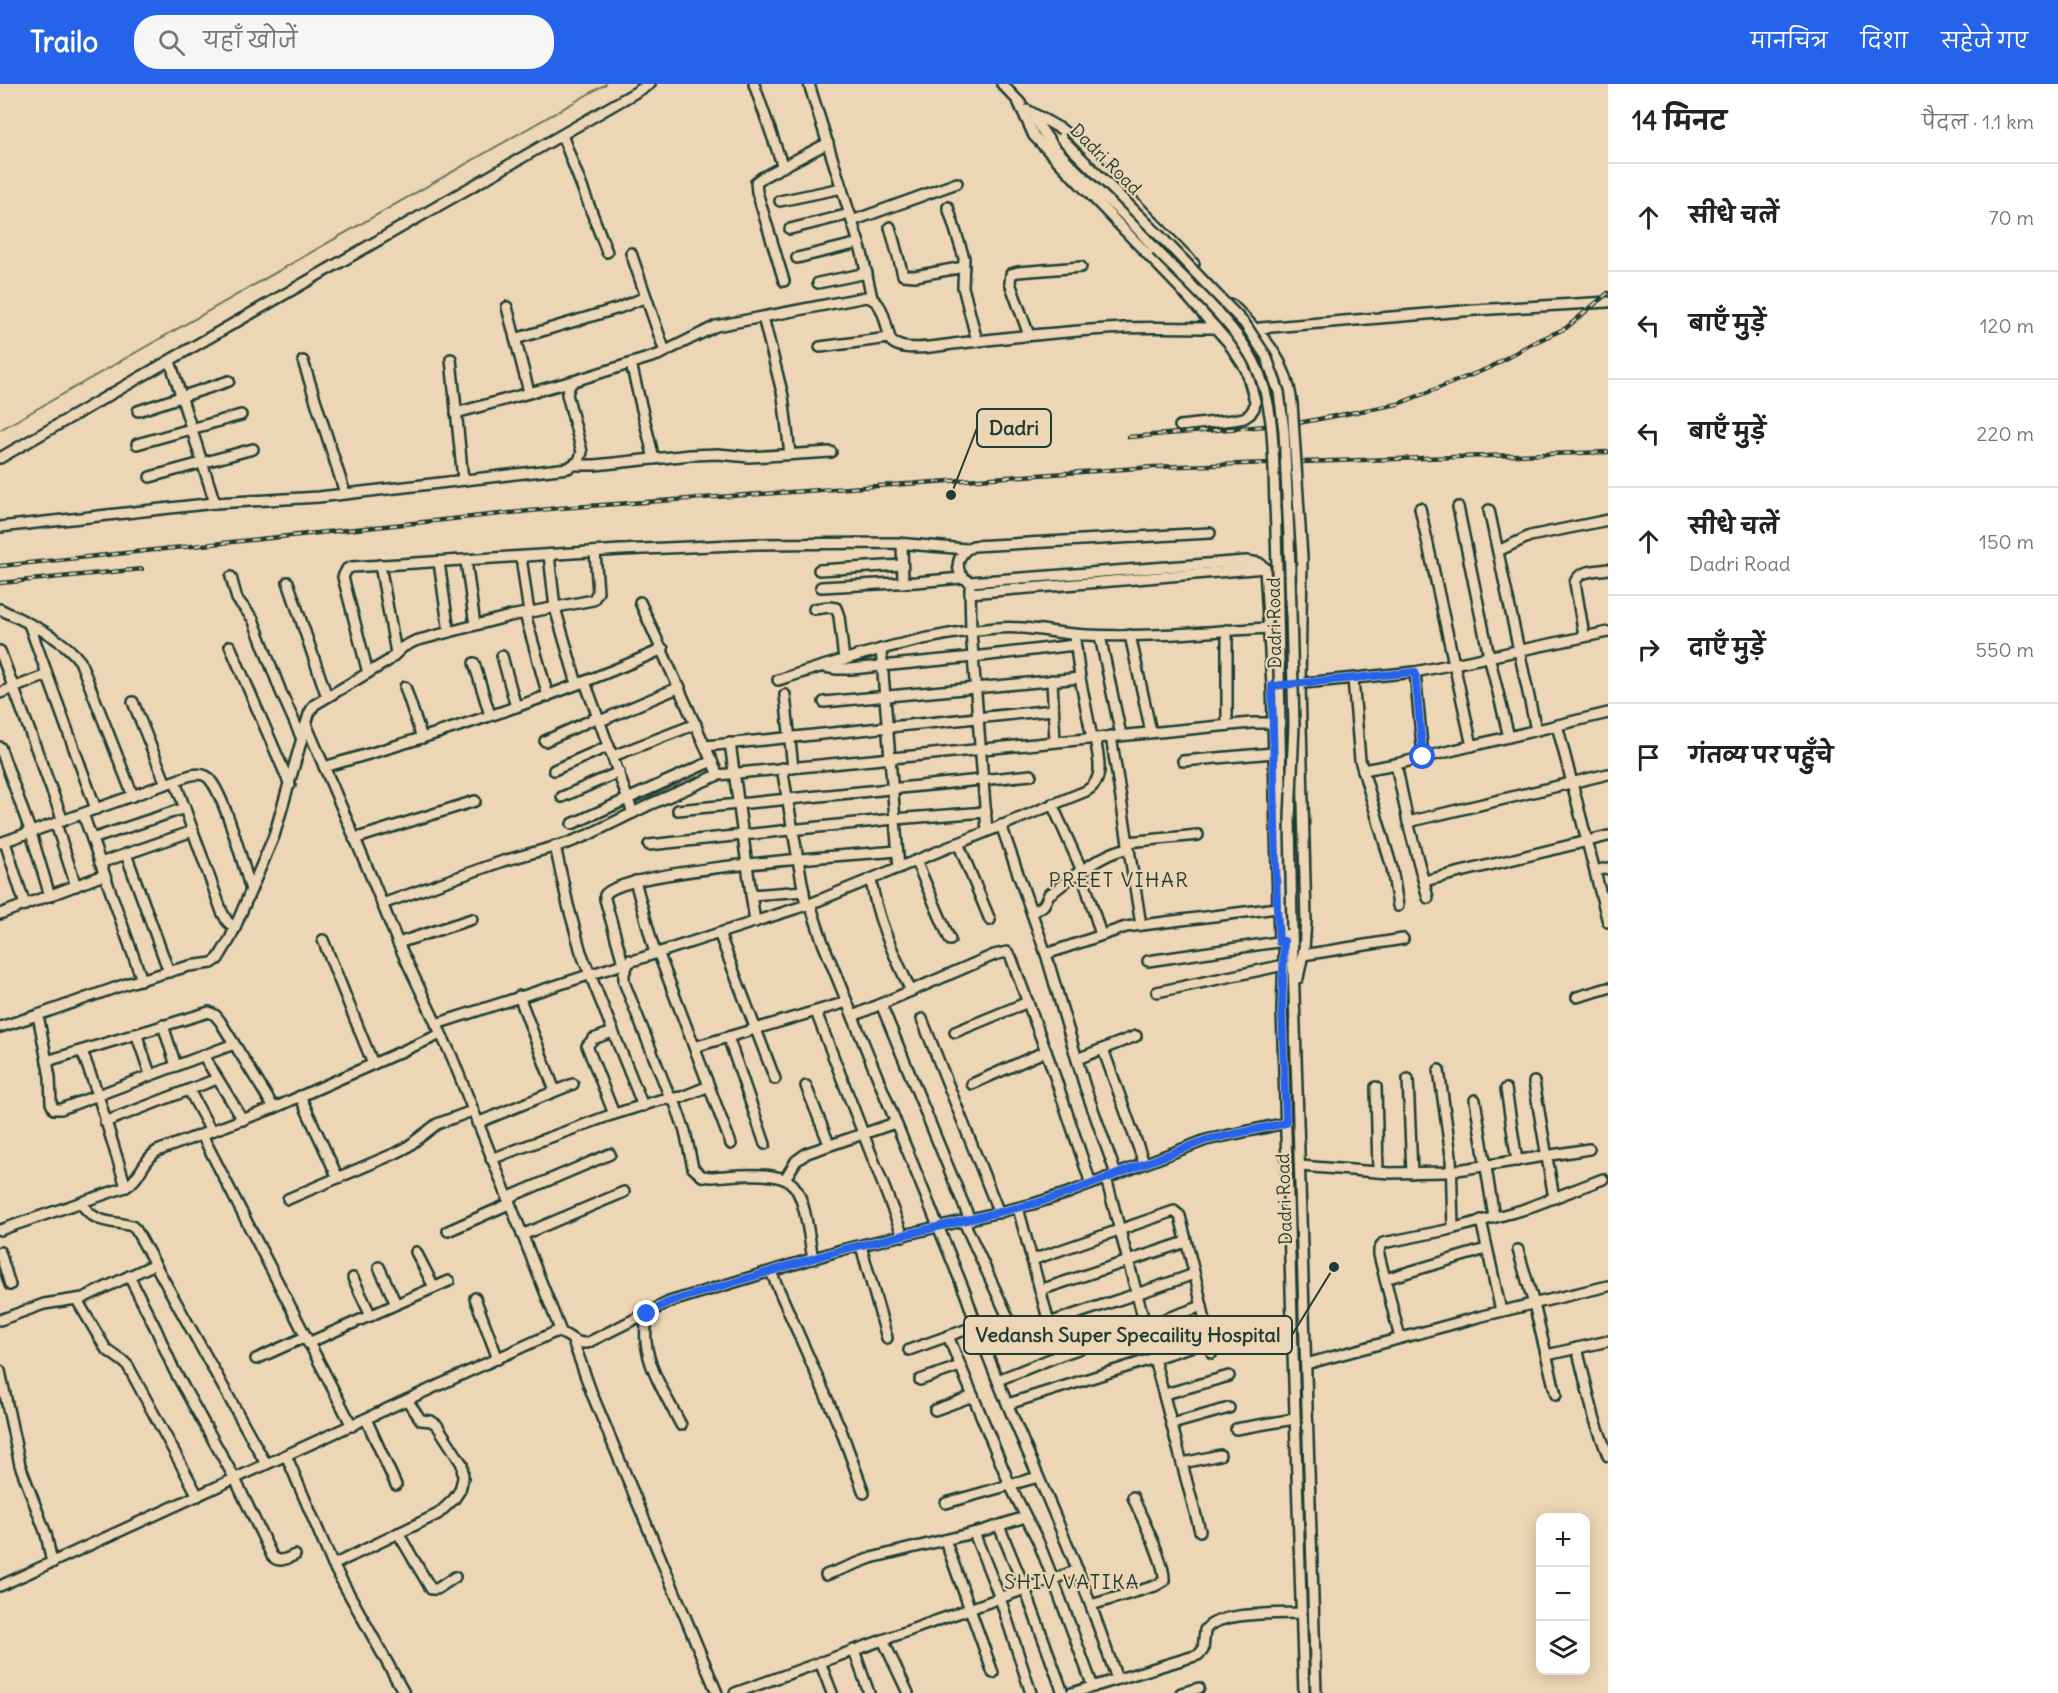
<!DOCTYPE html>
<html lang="hi">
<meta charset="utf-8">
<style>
:root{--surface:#fff;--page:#f6f6f6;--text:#222;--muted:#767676;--line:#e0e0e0;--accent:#2563eb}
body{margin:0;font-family:Delius,"Playpen Sans Deva",sans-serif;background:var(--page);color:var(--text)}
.controls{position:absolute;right:18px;bottom:18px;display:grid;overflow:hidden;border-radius:12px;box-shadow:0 3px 15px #0003}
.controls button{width:54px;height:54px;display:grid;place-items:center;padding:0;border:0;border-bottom:2px solid var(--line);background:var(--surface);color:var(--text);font:30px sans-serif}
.stop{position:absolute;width:18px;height:18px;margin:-14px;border:4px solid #2563eb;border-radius:50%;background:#fff}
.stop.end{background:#2563eb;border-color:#fff;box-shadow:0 2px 6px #0008}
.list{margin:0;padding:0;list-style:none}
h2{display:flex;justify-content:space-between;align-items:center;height:78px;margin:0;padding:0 24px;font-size:26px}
h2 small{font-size:20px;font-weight:400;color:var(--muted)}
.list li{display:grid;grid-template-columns:39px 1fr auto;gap:18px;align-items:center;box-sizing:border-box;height:108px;padding:0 24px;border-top:2px solid var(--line)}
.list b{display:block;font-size:22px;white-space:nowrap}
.list p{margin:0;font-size:20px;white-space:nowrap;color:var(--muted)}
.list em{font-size:20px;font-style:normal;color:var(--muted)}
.icon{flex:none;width:33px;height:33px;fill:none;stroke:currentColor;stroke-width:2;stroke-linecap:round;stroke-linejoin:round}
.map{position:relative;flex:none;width:1608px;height:1609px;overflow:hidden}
header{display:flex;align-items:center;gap:36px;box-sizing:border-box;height:84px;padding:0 30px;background:var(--accent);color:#fff}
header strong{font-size:28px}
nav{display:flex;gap:33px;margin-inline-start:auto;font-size:21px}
.search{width:420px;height:54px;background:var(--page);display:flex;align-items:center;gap:15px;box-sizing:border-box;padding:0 21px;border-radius:24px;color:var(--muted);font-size:22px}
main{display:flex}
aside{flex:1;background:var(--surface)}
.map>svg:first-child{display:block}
</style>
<header>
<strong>Trailo</strong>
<div class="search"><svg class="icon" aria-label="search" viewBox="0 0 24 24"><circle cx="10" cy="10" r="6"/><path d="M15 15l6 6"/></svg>यहाँ खोजें</div>
<nav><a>मानचित्र</a><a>दिशा</a><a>सहेजे गए</a></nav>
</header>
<main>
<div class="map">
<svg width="1608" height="1609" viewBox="0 0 1608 1609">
<rect width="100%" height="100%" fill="#edd6b5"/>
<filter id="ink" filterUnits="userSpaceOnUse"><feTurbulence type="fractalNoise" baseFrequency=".0167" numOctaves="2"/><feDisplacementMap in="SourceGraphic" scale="12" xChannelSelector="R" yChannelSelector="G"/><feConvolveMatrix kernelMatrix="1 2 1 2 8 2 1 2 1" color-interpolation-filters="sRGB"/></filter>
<g filter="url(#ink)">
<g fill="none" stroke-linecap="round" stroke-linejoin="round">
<!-- stream -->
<polyline stroke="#697563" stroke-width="2" points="0,346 606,0"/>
<!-- minor-tunnel -->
<polyline stroke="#c4b79b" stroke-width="9" stroke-dasharray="9 4.5" stroke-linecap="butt" points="1216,244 1254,244"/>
<defs>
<g id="minor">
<polyline points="754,0 783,83"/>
<polyline points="809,0 862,169 872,214"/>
<polyline points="1002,0 1021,20"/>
<polyline points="1018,17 1034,52 1180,204 1228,258 1246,285 1255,317 1254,324 1250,330 1244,334 1233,336 1180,342"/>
<polyline points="1027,26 1061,45 1075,57 1194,180"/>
<path d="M1035,34C1052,69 1096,104 1124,131C1135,142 1146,154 1156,166"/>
<polyline points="562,51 607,168"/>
<polyline points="780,117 842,104"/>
<polyline points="948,123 964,174 963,203 977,257"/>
<polyline points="852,137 957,99"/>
<polyline points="890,143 903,191 915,192 964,183"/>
<polyline points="790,145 850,130"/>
<polyline points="631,169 665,268"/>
<polyline points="797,174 859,159"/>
<polyline points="784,197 757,108 756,98 763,93 828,59"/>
<polyline points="818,199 867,189"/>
<path d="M1232,221C1263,252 1286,273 1292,319"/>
<polyline points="507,223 529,308"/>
<polyline points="763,233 783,312 790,370"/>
<polyline points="1260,244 1475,226 1608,218"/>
<polyline points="1029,251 1010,199 1011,190 1018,188 1081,183"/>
<polyline points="515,255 619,224 646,213"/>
<polyline points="820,263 889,254"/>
<polyline points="451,275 463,396"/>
<polyline points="170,277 215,419"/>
<polyline points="303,277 345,409"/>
<polyline points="631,280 654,375"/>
<polyline points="138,327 229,297"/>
<polyline points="456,329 573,297"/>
<polyline points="137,360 241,331"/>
<polyline points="0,374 650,0"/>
<polyline points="575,381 595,381 691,371 718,370 749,373 831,368"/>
<polyline points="150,393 253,365"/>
<polyline points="1458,423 1489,572 1509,653"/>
<polyline points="1420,424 1472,662"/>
<polyline points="1489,426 1536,646"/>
<path d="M0,443L215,419L319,413L568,384L579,377L582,368L567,310L570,301L574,297L658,271L716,242L866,213C885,216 885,242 891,257C903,269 937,262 953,260C1010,253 1067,247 1124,244C1154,243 1185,244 1216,244"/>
<path d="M1210,449L973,462C956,469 952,489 970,498L1246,477L1259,479L1265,484L1272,602L1279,858"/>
<polyline points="902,459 903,499"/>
<polyline points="1498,467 1530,452 1608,436"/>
<polyline points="549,471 555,524 577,600"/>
<polyline points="521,473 529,529"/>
<polyline points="466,477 475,541"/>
<polyline points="439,478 449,548"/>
<polyline points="380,481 396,569"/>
<polyline points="819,486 902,481"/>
<polyline points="231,493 237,515 253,535 281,608 302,655"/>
<polyline points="288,498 327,613"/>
<polyline points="821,503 916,498 962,494"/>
<polyline points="970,504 971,547 987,747"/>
<polyline points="970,509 1265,484"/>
<polyline points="640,518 718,691"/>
<path d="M0,525C27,539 61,552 80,577L133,712"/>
<polyline points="814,525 829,523 836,524 839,532 844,576"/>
<polyline points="525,530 548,612"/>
<polyline points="29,540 96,725"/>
<polyline points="1227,546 1227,641"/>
<polyline points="1130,551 1151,648"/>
<path d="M1584,551L1575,499C1578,486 1596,487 1608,485"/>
<polyline points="1100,552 1121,651"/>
<polyline points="1075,556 1080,594 1092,654"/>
<polyline points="230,562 290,701"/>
<polyline points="881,565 899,784"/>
<polyline points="0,567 63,737"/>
<polyline points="502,572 516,623"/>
<polyline points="474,579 490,631"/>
<polyline points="824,583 837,585 851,585 973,573 1075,561"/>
<polyline points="1415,588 1423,673"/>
<polyline points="368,589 343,493 347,485 352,483 621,466 756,460 896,459 966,465"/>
<polyline points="1353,595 1360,676 1392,784 1398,822"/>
<path d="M778,596C849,574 921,550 996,544C1026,541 1056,550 1086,551C1147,554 1209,547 1269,544"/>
<polyline points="1052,596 1055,658"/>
<polyline points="585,598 633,729"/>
<polyline points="1274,602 1415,588 1608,548"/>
<polyline points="405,603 422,654"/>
<polyline points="0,609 47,591"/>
<polyline points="785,611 793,684"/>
<polyline points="133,618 166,700"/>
<polyline points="824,618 1080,594"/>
<polyline points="600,637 680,603"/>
<polyline points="306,640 373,797 398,859 452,973 561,1248"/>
<polyline points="1557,641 1608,838"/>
<polyline points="1111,652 1141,841"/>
<polyline points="545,657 598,633"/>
<polyline points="730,659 755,838"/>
<polyline points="706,662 1053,626"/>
<polyline points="0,663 31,749 50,812"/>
<polyline points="613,672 696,640"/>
<polyline points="1183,677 1273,669"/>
<polyline points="1396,680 1408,738 1428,814"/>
<path d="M324,683C439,650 553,614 663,565"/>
<polyline points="782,684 806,821"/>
<polyline points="554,686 609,662"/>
<polyline points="1363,686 1396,680 1608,629"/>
<polyline points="175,697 222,828 227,837 235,845"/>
<polyline points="1281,706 1285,845 1282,926 1304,1609"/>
<polyline points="562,713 619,688"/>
<polyline points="1052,720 1079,780 1101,851"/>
<polyline points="678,726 1031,691"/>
<polyline points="83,730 142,896"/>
<polyline points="1408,738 1608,690"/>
<polyline points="56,740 76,802"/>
<polyline points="572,740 712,677"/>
<polyline points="1001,741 1046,870 1085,1003 1116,1090"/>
<polyline points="92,755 185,724"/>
<polyline points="354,755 475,717"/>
<polyline points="5,758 25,821"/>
<polyline points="1128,758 1198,751"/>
<path d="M0,759L188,692C194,690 200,689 206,692C223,703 244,784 251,806"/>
<polyline points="958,759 990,836"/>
<polyline points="649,761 894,735 986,728"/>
<polyline points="555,762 568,821 581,868 643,1022"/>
<polyline points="126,770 169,888"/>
<polyline points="916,777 950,856"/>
<polyline points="100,779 193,747"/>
<polyline points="1595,787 1608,784"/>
<path d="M871,796C878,839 893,868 911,907"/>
<polyline points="635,797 655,869"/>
<polyline points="1424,797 1608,752"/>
<polyline points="751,811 804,807"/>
<polyline points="382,820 503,777 568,759 588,751 651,720 718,691 1251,639 1272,639"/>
<path d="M810,820L823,859L966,1211C995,1299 1036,1384 1071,1470C1088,1511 1102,1553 1117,1595"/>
<path d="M1032,828C1045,822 1044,822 1049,810C1058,806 1064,798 1072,793C1090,781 1108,768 1129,764"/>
<polyline points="0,830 104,791"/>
<polyline points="1292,846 1316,1609"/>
<polyline points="719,849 775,995"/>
<polyline points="323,856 373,980"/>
<polyline points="398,859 472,835"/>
<polyline points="658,868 731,1060"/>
<polyline points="1046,870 1126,843 1277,824"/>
<polyline points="1303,871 1403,855"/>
<polyline points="630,876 624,889 624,898 671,1016"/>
<polyline points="1148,877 1284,857"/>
<path d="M623,879L605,815V811C623,785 855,771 897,767"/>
<polyline points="1298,894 1304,865 1306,837 1300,600 1302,474"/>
<polyline points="1157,908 1284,881"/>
<polyline points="519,912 555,1007"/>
<polyline points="1577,913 1608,904"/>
<polyline points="881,920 970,1136"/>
<polyline points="816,928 903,1152"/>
<polyline points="38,931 50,993 51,1019 54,1025 61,1025 234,960"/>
<polyline points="853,932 994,871 1007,868 1011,873 1051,981 1091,1100"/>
<polyline points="922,935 999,1129"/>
<path d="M436,940L810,820L1086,707C1106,696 1098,673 1095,654"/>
<polyline points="163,941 176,982"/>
<polyline points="0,943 38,931 129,899 189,882 212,879 218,875 230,855 274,752 309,630 314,621 388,577 403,563 415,557 510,532 593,516 598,508 595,468"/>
<polyline points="613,948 593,955 587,962 614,1030"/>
<polyline points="955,948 1028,918"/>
<polyline points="136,949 150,990"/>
<polyline points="728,953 765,1060"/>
<polyline points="694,963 847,918"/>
<polyline points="1103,965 1144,1079"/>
<polyline points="82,967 98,1011 126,1103"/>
<polyline points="203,971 243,1036"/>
<polyline points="1077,975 1136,952"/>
<polyline points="47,977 209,928 215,931 220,937 274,1024"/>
<polyline points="1439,986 1451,1072 1453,1144"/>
<polyline points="1408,995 1412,1089"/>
<polyline points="1534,998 1554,1114"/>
<polyline points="972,1000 1046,967"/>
<polyline points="806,1002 829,1060"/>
<polyline points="1376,1003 1378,1088"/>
<polyline points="1506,1005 1517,1077"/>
<polyline points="189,1006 211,1047"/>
<polyline points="300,1012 338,1094"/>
<path d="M674,1016L685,1047L693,1084L702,1092L711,1093C732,1092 780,1085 794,1102C806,1117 809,1155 813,1175"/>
<polyline points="1475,1016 1494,1133"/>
<polyline points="105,1038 217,995"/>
<polyline points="477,1039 573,1000"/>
<polyline points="202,1051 352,1342"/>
<polyline points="491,1075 608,1032 660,1016 682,1013 709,1002"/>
<polyline points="1300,1082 1390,1089 1445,1088 1589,1065"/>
<polyline points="1106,1094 1200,1447"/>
<polyline points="785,1095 796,1077 807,1069 895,1039"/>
<polyline points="507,1114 610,1070"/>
<polyline points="288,1115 396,1069 406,1064 437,1040 472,1027"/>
<path d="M81,1119C96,1141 109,1136 132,1142L136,1146L266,1380"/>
<polyline points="1018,1124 1058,1272"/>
<polyline points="1481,1136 1501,1227"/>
<path d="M964,1138L1011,1240L1017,1249H1021C1078,1228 1137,1211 1194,1190"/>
<path d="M0,1146L126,1103C140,1095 143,1076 157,1067L274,1024L441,950"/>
<polyline points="448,1147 509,1120"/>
<polyline points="522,1151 624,1108"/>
<polyline points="861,1162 887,1254"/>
<polyline points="1518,1166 1534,1220 1556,1311"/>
<polyline points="0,1168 10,1201"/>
<polyline points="416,1168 434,1203"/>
<polyline points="1032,1176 1174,1127 1180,1132 1197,1200 1212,1269"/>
<polyline points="379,1183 396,1220"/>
<polyline points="771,1188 841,1346 864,1409"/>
<path d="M129,1192L156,1245L174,1286L235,1395L272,1472C279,1480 287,1474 295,1471"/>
<polyline points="353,1194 371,1232"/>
<polyline points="1385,1195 1486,1165"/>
<polyline points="1040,1206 1186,1158"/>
<polyline points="475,1214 498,1275"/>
<polyline points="77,1216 106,1265 124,1278 128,1282 198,1412"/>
<path d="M647,1230C646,1239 645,1249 646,1258C649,1287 668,1315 681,1341"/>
<polyline points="0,1236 44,1220 83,1214 155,1180"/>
<polyline points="948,1252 1010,1401 1038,1457 1053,1495 1093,1603"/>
<polyline points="1400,1254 1379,1171 1379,1166 1383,1159 1447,1146 1522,1126 1603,1095"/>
<polyline points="573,1257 592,1310 717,1609"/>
<polyline points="308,1259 449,1197"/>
<polyline points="1577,1264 1594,1333 1608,1372"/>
<polyline points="909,1266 976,1242"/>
<polyline points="1547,1271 1608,1257"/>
<polyline points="256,1275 305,1253"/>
<polyline points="1306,1280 1482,1232 1608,1202"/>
<polyline points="0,1287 20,1381 46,1450 52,1479"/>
<polyline points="920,1296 960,1282"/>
<polyline points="998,1296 1058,1272 1202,1222"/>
<polyline points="1165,1310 1229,1292"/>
<polyline points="1008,1320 1209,1257"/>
<polyline points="935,1326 973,1312"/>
<polyline points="366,1335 396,1401"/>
<polyline points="1172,1340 1229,1324"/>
<polyline points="1236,1345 1294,1335"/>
<polyline points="286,1371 333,1481 404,1609"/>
<polyline points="1183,1379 1220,1371"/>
<polyline points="946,1419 1038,1393"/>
<polyline points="999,1442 1025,1505 1063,1609"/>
<polyline points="398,1449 431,1505 437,1505 455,1493"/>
<polyline points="974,1449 1000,1514 1031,1609"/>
<polyline points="945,1456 993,1589"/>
<polyline points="333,1481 438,1430 454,1415 460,1406 463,1394 462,1380 437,1341 431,1337 421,1336 407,1316"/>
<polyline points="826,1491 871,1474 985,1446 1025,1433"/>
<path d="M0,1502L555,1248C569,1248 571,1260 587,1259L669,1218L841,1166L1033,1120L1068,1109L1206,1056L1286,1039"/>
<path d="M1091,1521L1155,1502L1164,1497C1166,1479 1140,1431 1133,1413"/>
<polyline points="883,1556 908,1609"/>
<polyline points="854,1566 869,1609"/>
<polyline points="820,1578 832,1609"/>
<polyline points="735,1609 1078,1486"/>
<path d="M1072,1609L1198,1571L1203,1566L1205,1546C1218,1527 1279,1530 1301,1529"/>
<polyline points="1181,1609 1199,1604"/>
</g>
</defs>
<!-- minor casing -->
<use href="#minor" stroke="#1f3d34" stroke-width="14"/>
<!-- minor -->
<use href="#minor" stroke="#edd6b5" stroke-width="9"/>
<defs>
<g id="rail">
<polyline points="1129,353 1293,340 1398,320 1489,284 1531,260 1566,244 1608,209"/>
<polyline points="0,482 559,424 1153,383 1608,368"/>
<polyline points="0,499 142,485"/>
</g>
</defs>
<!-- rail casing -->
<use href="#rail" stroke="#1f3d34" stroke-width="4.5"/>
<!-- rail -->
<use href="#rail" stroke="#edd6b5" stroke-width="2" stroke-dasharray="7" stroke-linecap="butt"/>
<defs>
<g id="minor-bridge">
<polyline points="1061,54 1165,157 1245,240 1266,272 1279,308 1284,347 1289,452 1294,641 1290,734 1292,846"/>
<path d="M1156,166C1186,197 1235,240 1254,278C1276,321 1273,374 1275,421C1279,516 1279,611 1281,706"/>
<polyline points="1292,319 1302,474"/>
</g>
</defs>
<!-- minor-bridge casing -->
<use href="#minor-bridge" stroke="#1f3d34" stroke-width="14" stroke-linecap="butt"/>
<!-- minor-bridge -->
<use href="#minor-bridge" stroke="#edd6b5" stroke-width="9"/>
</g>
</g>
<g fill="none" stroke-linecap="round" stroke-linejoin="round" filter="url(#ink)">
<!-- route -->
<polyline stroke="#2563eb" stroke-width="8" points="647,1230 669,1218 841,1166 1033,1120 1068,1109 1206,1056 1286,1039 1282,926 1284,857 1279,858 1277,824 1272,602 1415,588 1423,673"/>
</g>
<g text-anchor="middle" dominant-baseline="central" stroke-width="4.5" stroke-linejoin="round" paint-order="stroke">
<!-- street labels -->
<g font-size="18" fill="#1f3d34" stroke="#edd6b5">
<text transform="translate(1106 75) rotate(45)">Dadri Road</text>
<text transform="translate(1274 539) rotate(-91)">Dadri Road</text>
<text transform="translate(1284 1115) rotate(-92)">Dadri Road</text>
</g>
<!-- neighbourhood labels -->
<g font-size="20" letter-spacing="1.5" fill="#1f3d34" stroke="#edd6b5">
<text x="1119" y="795">PREET VIHAR</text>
<text x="1072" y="1497">SHIV VATIKA</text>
</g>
</g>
<!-- callouts -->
<path fill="none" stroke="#1f3d34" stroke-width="2" d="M951 411L977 344M1334 1183L1292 1251"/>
<g fill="#1f3d34" stroke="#edd6b5" stroke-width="2">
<circle cx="951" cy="411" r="6"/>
<circle cx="1334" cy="1183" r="6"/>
</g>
<g fill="#edd6b5" stroke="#1f3d34" stroke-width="2">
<rect x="977" y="325" width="74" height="38" rx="6"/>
<rect x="964" y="1232" width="328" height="38" rx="6"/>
</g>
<g font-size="20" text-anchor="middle" font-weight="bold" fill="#1f3d34">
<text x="1014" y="351">Dadri</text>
<text x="1128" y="1258">Vedansh Super Specaility Hospital</text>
</g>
</svg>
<div class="controls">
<button>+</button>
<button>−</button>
<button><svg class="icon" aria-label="layers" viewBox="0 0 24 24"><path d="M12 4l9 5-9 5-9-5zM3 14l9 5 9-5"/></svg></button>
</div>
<div class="stop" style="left:1423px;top:673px"></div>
<div class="stop end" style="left:647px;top:1230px"></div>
</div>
<aside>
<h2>14 मिनट<small>पैदल · 1.1 km</small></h2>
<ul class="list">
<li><svg class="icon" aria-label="ahead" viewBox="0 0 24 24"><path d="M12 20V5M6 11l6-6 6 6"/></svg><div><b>सीधे चलें</b></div><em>70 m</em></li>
<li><svg class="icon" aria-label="left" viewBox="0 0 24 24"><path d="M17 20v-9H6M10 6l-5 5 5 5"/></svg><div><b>बाएँ मुड़ें</b></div><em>120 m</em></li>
<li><svg class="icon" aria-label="left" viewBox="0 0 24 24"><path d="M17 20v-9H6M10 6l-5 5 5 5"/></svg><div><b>बाएँ मुड़ें</b></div><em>220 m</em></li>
<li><svg class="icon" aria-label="ahead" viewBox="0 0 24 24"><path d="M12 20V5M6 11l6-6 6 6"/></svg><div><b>सीधे चलें</b><p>Dadri Road</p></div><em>150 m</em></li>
<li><svg class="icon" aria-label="right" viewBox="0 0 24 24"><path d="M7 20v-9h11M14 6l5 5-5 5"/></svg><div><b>दाएँ मुड़ें</b></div><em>550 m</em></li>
<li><svg class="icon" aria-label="arrive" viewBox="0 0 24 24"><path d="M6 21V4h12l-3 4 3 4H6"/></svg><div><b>गंतव्य पर पहुँचे</b></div></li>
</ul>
</aside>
</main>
